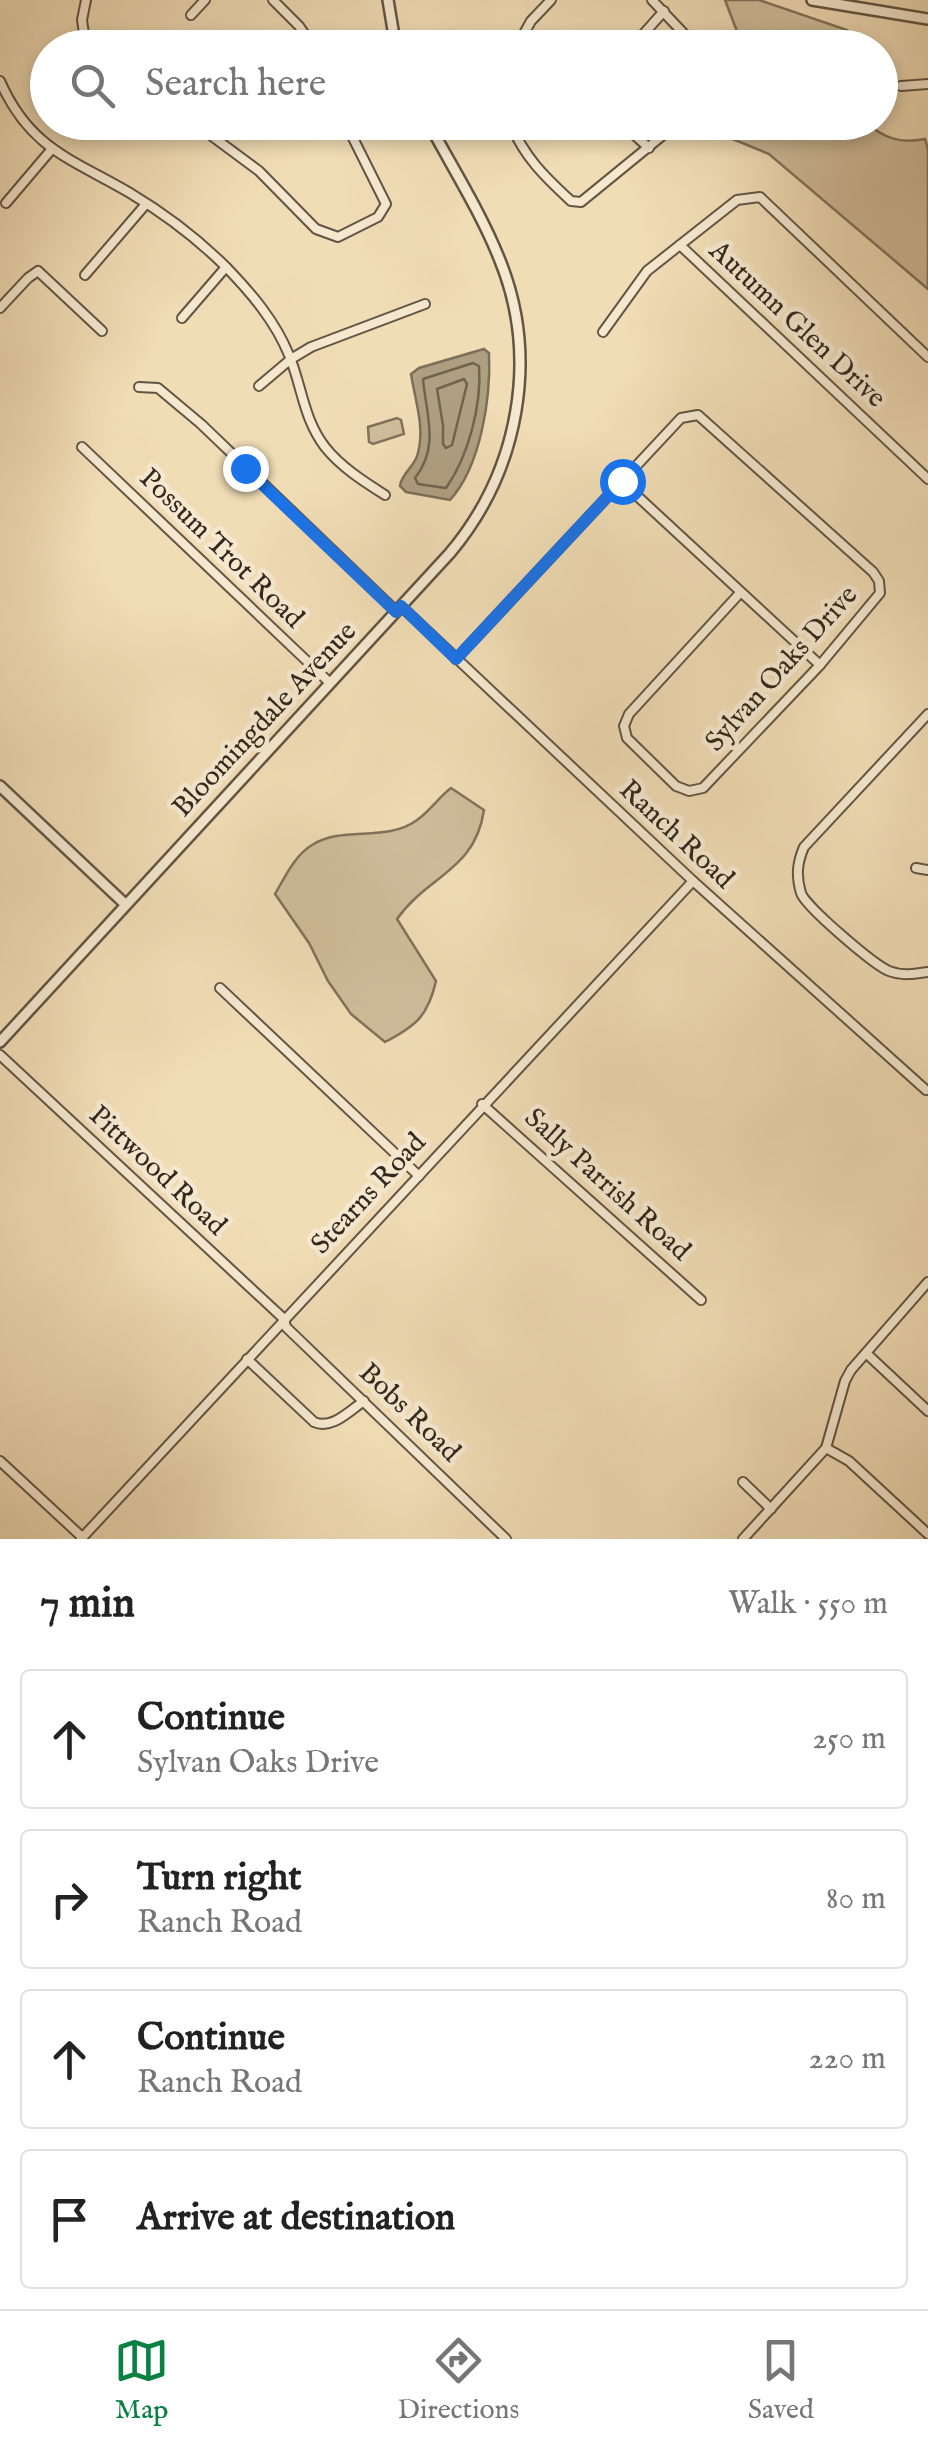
<!DOCTYPE html>
<meta charset="utf-8">
<style>
:root{--surface:#fff;--page:#f6f6f6;--text:#222;--muted:#767676;--line:#e0e0e0;--accent:#0b8043}
body{margin:0;font-family:"IM FELL English",serif;background:var(--page);color:var(--text)}
.stop{position:absolute;width:30px;height:30px;margin:-22px;border:8px solid #1a73e8;border-radius:50%;background:#fff}
.stop.end{background:#1a73e8;border-color:#fff;box-shadow:0 2px 10px #0008}
.list{margin:0;padding:0;list-style:none}
h2{display:flex;justify-content:space-between;align-items:center;height:130px;margin:0;padding:0 40px;font-size:42px}
h2 small{font-size:32px;font-weight:400;color:var(--muted)}
.list li{display:grid;grid-template-columns:65px 1fr auto;gap:30px;align-items:center;box-sizing:border-box;height:140px;margin:0 20px 20px;padding:0 20px;border:2px solid var(--line);border-radius:10px}
.list b{display:block;font-size:38px;white-space:nowrap}
.list p{margin:0;font-size:32px;white-space:nowrap;color:var(--muted)}
.list em{font-size:32px;font-style:normal;color:var(--muted)}
.icon{flex:none;width:55px;height:55px;fill:none;stroke:currentColor;stroke-width:2;stroke-linecap:round;stroke-linejoin:round}
.map{position:relative;flex:none;width:928px;height:1539px;overflow:hidden}
.search{position:absolute;background:var(--surface);box-shadow:0 5px 15px #0003;left:30px;right:30px;top:30px;height:110px;display:flex;align-items:center;gap:25px;box-sizing:border-box;padding:0 35px;border-radius:55px;color:var(--muted);font-size:38px}
.sheet{height:770px;background:var(--surface)}
nav{display:flex;justify-content:space-around;align-items:center;box-sizing:border-box;height:140px;border-top:2px solid var(--line);background:var(--surface);font-size:28px;color:var(--muted)}
nav a{display:grid;justify-items:center;gap:5px}
nav .on{color:var(--accent)}
.map>svg:first-child{display:block}
</style>
<div class="map">
<svg width="928" height="1539" viewBox="0 0 928 1539">
<rect width="100%" height="100%" fill="#f0dcb5"/>
<filter id="stains"><feTurbulence type="fractalNoise" baseFrequency=".002" numOctaves="4"/><feColorMatrix values="0 0 0 0 .2 0 0 0 0 .09 0 0 0 0 .02 0 0 0 .5 -.17"/></filter>
<radialGradient id="worn" r=".72"><stop offset=".6" stop-color="#630" stop-opacity="0"/><stop offset="1" stop-color="#630" stop-opacity=".3"/></radialGradient>
<!-- green -->
<g fill="#d0bd9b" stroke="#81725c" stroke-width="2.5">
<polygon points="725,0 759,0 847,30 844,47 743,47"/>
<path d="M864,122C885,138 899,144 925,139L928,149V289L769,154L730,138L742,123Z"/>
<polygon points="397,418 401,420 404,434 373,444 369,442 368,427"/>
<path d="M451,788L484,810C475,871 428,875 397,919L436,981C428,1016 416,1026 385,1042L351,1014L328,981L309,943L275,894C285,877 295,855 312,845C343,825 386,843 417,820C429,812 439,797 451,788Z"/>
</g>
<!-- water -->
<path fill="#af9f81" stroke="#7d6f59" stroke-width="2.5" d="M484,349L489,353C491,397 481,466 450,500L406,492L400,486C402,472 415,467 418,453C425,427 415,400 411,374L419,368Z"/>
<g fill="none" stroke-linecap="round" stroke-linejoin="round">
<!-- shore -->
<g stroke="#70644f" stroke-width="2.5">
<path d="M473,363L479,366C482,405 468,457 446,488L418,484L415,478C440,447 426,414 423,379Z"/>
<polygon points="464,379 467,384 452,445 446,448 443,444 443,425 437,389"/>
</g>
<defs>
<g id="minor">
<polyline points="86,0 82,20 86,48"/>
<polyline points="273,0 299,26 314,48"/>
<polyline points="652,0 688,38 690,48"/>
<polyline points="191,15 205,0"/>
<polyline points="516,48 531,21 551,0"/>
<polyline points="631,48 664,11"/>
<path d="M0,81C30,149 72,159 130,193C165,214 198,239 227,268C252,294 275,321 289,355C302,386 303,418 325,447C341,467 363,481 385,495"/>
<polyline points="901,86 928,84"/>
<polyline points="193,122 259,171 316,229 338,237 378,217 386,204 345,122"/>
<path d="M510,122C523,156 545,177 571,201L581,202L679,122"/>
<polyline points="620,122 649,148"/>
<polyline points="219,140 232,122"/>
<polyline points="6,203 51,150"/>
<polyline points="680,245 928,479"/>
<polyline points="85,275 146,204"/>
<polyline points="0,308 28,278 38,271 102,331"/>
<polyline points="182,318 226,267"/>
<polyline points="603,332 647,271 737,200 760,197 928,357"/>
<polyline points="259,386 291,359 311,347 425,304"/>
<polyline points="139,387 158,388 201,424 396,611"/>
<polyline points="82,447 330,683"/>
<polyline points="621,481 820,665"/>
<polyline points="401,606 693,881 926,1090"/>
<polyline points="456,659 681,418 698,415 873,572 879,581 880,593 820,665 703,788 689,791 676,786 627,738 624,726 629,714 740,593"/>
<path d="M928,714L804,847C797,863 796,876 801,893C805,906 874,965 889,971C902,976 915,974 928,972"/>
<polyline points="916,868 928,870"/>
<polyline points="220,988 419,1176"/>
<polyline points="0,1055 284,1319 286,1327 506,1539"/>
<polyline points="482,1104 701,1300"/>
<polyline points="866,1353 928,1411"/>
<path d="M247,1359L314,1422C332,1430 349,1411 364,1401"/>
<polyline points="826,1448 849,1461 928,1534"/>
<polyline points="0,1461 82,1537"/>
<polyline points="743,1482 771,1509"/>
<polyline points="81,1539 693,881"/>
<polyline points="743,1539 826,1448 845,1381 851,1370 928,1282"/>
</g>
<g id="tertiary">
<polyline points="388,0 396,48"/>
<polyline points="812,0 928,19"/>
<polyline points="0,786 125,904"/>
<path d="M0,1042L450,553C519,471 540,357 499,258C480,211 452,167 428,122"/>
</g>
</defs>
<!-- minor casing -->
<use href="#minor" stroke="#625543" stroke-width="12"/>
<!-- tertiary casing -->
<use href="#tertiary" stroke="#625543" stroke-width="14"/>
<!-- minor -->
<use href="#minor" stroke="#f5e8cf" stroke-width="8"/>
<!-- tertiary -->
<use href="#tertiary" stroke="#f5e8cf" stroke-width="9"/>
</g>
<g fill="none" stroke-linecap="round" stroke-linejoin="round">
<!-- route -->
<polyline stroke="#1a73e8" stroke-width="12" points="245,468 396,612 401,606 456,659 622,481"/>
</g>
<g text-anchor="middle" dominant-baseline="central" stroke-width="9" stroke-linejoin="round" paint-order="stroke">
<!-- street labels -->
<g font-size="28" fill="#32281d" stroke="#f5e8cf">
<text transform="translate(797 325) rotate(43)">Autumn Glen Drive</text>
<text transform="translate(221 549) rotate(44)">Possum Trot Road</text>
<text transform="translate(782 669) rotate(-48)">Sylvan Oaks Drive</text>
<text transform="translate(265 720) rotate(-47)">Bloomingdale Avenue</text>
<text transform="translate(676 835) rotate(43)">Ranch Road</text>
<text transform="translate(157 1171) rotate(43)">Pittwood Road</text>
<text transform="translate(607 1185) rotate(42)">Sally Parrish Road</text>
<text transform="translate(369 1194) rotate(-47)">Stearns Road</text>
<text transform="translate(409 1413) rotate(44)">Bobs Road</text>
</g>
</g>
<rect width="100%" height="100%" filter="url(#stains)"/>
<rect width="100%" height="100%" fill="url(#worn)"/>
</svg>
<div class="stop" style="left:622px;top:481px"></div>
<div class="stop end" style="left:245px;top:468px"></div>
<div class="search"><svg class="icon" aria-label="search" viewBox="0 0 24 24"><circle cx="10" cy="10" r="6"/><path d="M15 15l6 6"/></svg>Search here</div>
</div>
<section class="sheet">
<h2>7 min<small>Walk · 550 m</small></h2>
<ul class="list">
<li><svg class="icon" aria-label="ahead" viewBox="0 0 24 24"><path d="M12 20V5M6 11l6-6 6 6"/></svg><div><b>Continue</b><p>Sylvan Oaks Drive</p></div><em>250 m</em></li>
<li><svg class="icon" aria-label="right" viewBox="0 0 24 24"><path d="M7 20v-9h11M14 6l5 5-5 5"/></svg><div><b>Turn right</b><p>Ranch Road</p></div><em>80 m</em></li>
<li><svg class="icon" aria-label="ahead" viewBox="0 0 24 24"><path d="M12 20V5M6 11l6-6 6 6"/></svg><div><b>Continue</b><p>Ranch Road</p></div><em>220 m</em></li>
<li><svg class="icon" aria-label="arrive" viewBox="0 0 24 24"><path d="M6 21V4h12l-3 4 3 4H6"/></svg><div><b>Arrive at destination</b></div></li>
</ul>
</section>
<nav>
<a class="on"><svg class="icon" aria-label="map" viewBox="0 0 24 24"><path d="M3 6l6-2 6 2 6-2v14l-6 2-6-2-6 2zM9 4v14M15 6v14"/></svg>Map</a>
<a><svg class="icon" aria-label="directions" viewBox="0 0 24 24"><path d="M12 3l9 9-9 9-9-9zM9 14v-3h6M13 9l2 2-2 2"/></svg>Directions</a>
<a><svg class="icon" aria-label="saved" viewBox="0 0 24 24"><path d="M7 4h10v16l-5-4-5 4z"/></svg>Saved</a>
</nav>
